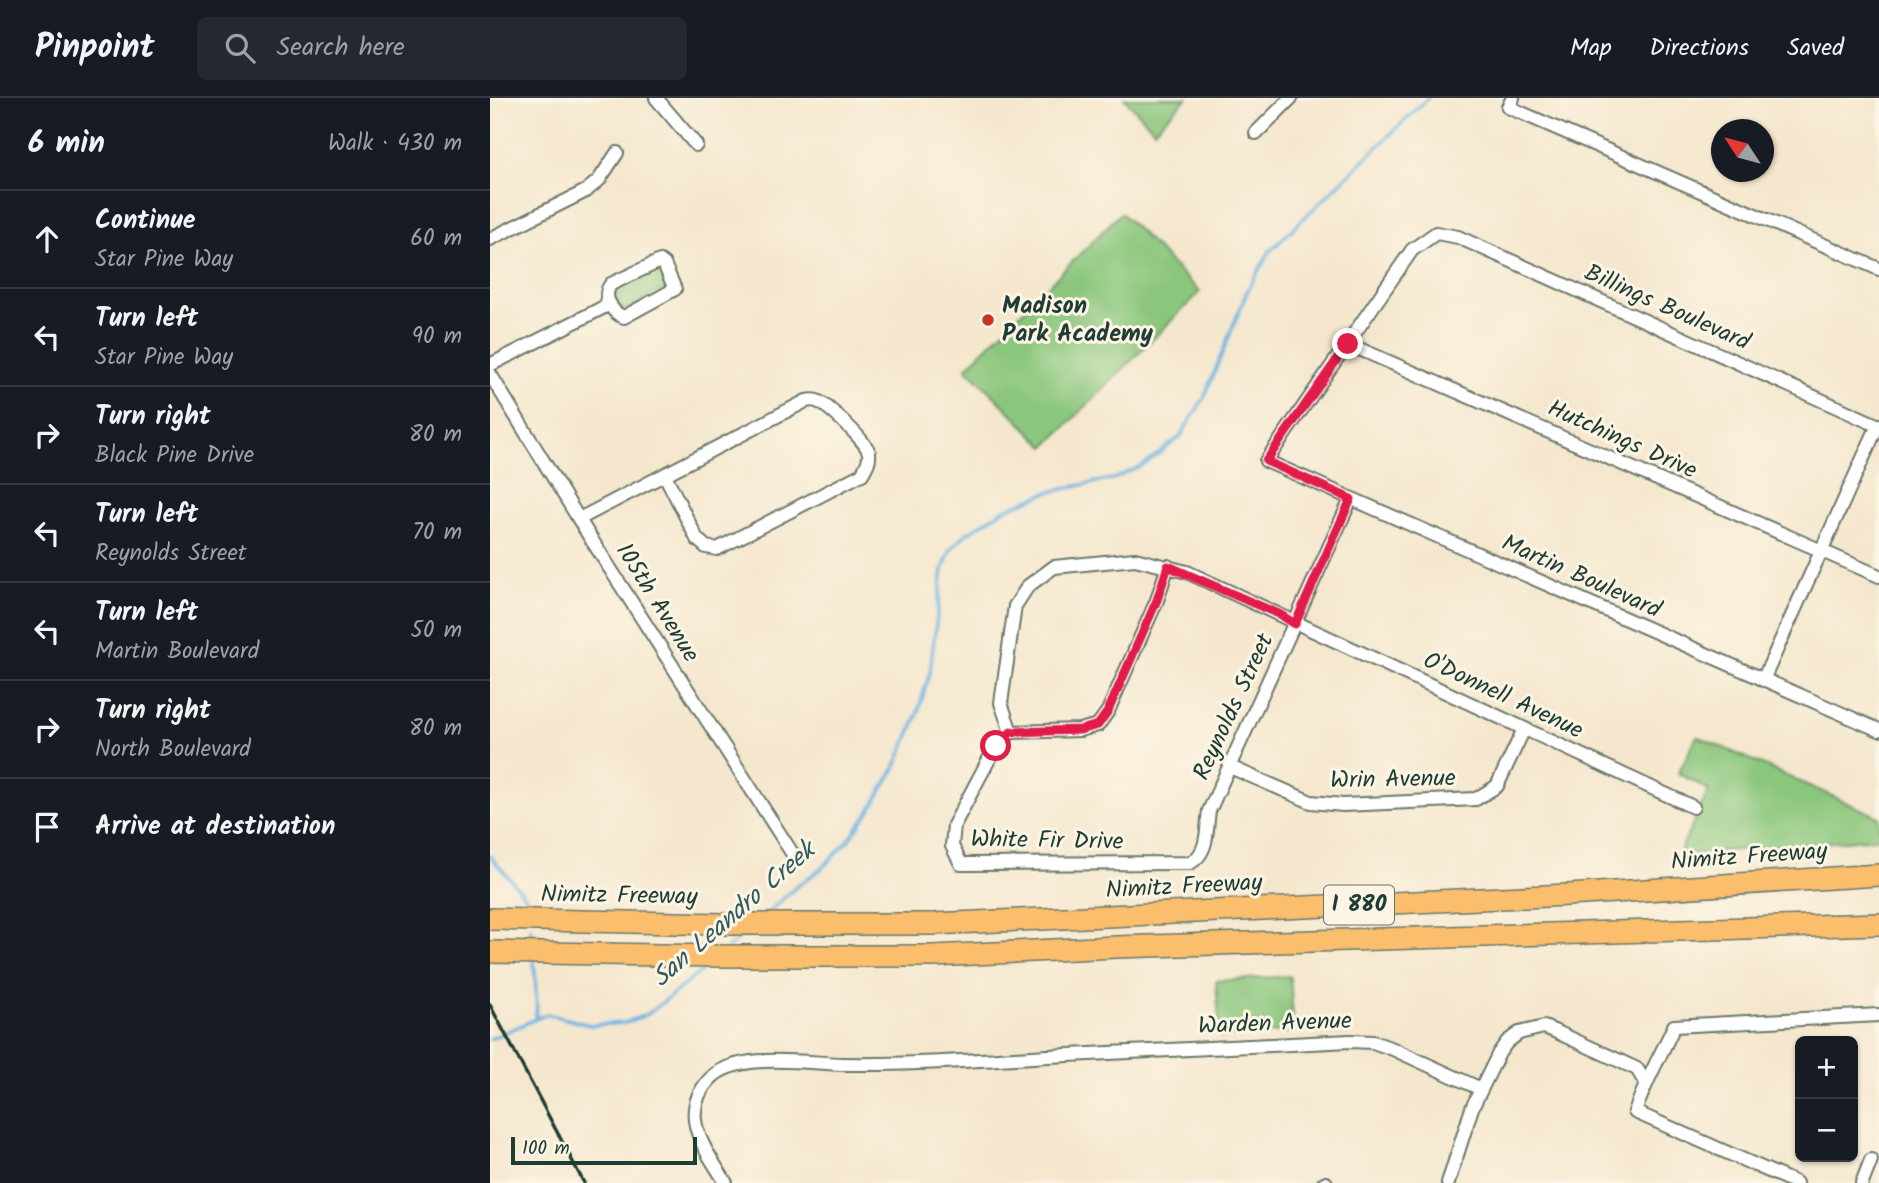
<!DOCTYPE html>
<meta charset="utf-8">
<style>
:root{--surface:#171b24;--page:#242831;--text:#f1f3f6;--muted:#9ea1a6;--line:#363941}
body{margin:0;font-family:Kalam,sans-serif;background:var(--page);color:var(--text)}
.controls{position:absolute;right:21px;bottom:21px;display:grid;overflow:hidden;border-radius:10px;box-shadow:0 2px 5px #0004}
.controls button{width:63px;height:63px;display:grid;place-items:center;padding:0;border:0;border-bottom:2px solid var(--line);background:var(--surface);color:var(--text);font:35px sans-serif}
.compass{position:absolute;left:1221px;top:21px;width:63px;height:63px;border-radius:50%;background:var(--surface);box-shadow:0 2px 5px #0004;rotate:306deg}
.scale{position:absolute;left:21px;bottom:18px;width:186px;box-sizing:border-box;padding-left:7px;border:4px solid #1f3d34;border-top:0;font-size:19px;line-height:24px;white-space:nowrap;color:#1f3d34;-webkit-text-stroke:5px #fcf5e5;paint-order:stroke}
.stop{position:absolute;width:21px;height:21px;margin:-16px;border:5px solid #e11d48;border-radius:50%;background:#fff}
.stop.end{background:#e11d48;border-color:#fff;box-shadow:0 2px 7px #0008}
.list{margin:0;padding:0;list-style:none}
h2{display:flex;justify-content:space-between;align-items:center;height:91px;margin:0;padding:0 28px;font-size:30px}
h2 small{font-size:23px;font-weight:400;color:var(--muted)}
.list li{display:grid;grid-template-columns:46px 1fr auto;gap:21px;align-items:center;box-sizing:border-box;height:98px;padding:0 28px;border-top:2px solid var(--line)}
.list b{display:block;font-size:26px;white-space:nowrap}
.list p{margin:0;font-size:23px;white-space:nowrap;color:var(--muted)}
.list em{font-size:23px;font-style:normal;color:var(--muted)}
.icon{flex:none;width:38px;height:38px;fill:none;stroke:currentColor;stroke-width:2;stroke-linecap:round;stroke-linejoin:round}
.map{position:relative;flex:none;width:1389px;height:1085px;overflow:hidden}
header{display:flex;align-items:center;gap:42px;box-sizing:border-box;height:98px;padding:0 35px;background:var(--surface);border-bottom:2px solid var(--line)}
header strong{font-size:33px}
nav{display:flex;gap:38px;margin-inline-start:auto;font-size:24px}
.search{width:490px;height:63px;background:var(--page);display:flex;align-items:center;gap:18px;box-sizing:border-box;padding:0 24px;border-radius:10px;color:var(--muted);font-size:26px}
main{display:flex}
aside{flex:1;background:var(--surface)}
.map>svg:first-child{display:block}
</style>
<header>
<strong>Pinpoint</strong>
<div class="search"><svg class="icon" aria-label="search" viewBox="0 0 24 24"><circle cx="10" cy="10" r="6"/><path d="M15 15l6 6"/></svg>Search here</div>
<nav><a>Map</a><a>Directions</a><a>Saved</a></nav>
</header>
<main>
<aside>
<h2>6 min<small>Walk · 430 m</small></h2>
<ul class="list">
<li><svg class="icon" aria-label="ahead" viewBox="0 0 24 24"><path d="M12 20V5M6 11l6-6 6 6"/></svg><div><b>Continue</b><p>Star Pine Way</p></div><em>60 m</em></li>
<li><svg class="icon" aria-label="left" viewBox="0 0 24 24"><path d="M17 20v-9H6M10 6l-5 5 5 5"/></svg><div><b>Turn left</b><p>Star Pine Way</p></div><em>90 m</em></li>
<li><svg class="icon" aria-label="right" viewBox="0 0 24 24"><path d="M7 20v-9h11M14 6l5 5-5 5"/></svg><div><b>Turn right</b><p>Black Pine Drive</p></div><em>80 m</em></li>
<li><svg class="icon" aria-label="left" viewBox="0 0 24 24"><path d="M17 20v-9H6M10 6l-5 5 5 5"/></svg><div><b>Turn left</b><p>Reynolds Street</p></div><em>70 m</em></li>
<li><svg class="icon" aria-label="left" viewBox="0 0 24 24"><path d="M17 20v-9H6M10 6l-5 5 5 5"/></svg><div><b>Turn left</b><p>Martin Boulevard</p></div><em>50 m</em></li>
<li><svg class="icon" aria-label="right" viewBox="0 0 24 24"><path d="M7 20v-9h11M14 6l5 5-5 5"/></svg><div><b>Turn right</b><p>North Boulevard</p></div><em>80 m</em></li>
<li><svg class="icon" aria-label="arrive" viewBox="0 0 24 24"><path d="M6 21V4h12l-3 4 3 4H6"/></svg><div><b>Arrive at destination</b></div></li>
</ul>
</aside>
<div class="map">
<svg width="1389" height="1085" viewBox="0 0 1389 1085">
<rect width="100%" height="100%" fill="#fcf5e5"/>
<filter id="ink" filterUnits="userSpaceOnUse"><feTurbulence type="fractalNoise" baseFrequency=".0143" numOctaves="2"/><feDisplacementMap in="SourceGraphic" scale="14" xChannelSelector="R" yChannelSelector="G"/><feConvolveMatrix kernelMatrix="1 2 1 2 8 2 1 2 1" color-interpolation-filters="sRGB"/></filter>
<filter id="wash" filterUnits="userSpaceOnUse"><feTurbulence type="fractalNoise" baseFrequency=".00686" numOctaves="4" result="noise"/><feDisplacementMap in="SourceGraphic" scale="28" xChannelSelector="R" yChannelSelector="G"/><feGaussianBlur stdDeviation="1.57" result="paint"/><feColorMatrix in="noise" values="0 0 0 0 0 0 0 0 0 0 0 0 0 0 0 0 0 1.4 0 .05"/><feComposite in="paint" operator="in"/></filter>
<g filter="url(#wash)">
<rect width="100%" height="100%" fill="#f5e7cd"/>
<!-- green -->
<g fill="#8ac67b" stroke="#548258" stroke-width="2">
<polygon points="634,0 697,0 664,32"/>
<polygon points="631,115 710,194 555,349 476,270"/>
<polygon points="168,170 171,171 178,189 135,212 131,210 123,195 125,190"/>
<polygon points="1207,638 1389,719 1389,740 1188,757 1219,692 1188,675"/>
<polygon points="800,878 804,933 730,939 726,883"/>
</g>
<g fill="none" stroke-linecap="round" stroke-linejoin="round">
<!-- stream -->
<g stroke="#69b4e2" stroke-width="3.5">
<polyline points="0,758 35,798 39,806 40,815"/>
<polyline points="274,818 306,789 332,770 357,744 381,711 406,668 427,618 440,573 453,471 461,451 476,436 515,411 559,394 626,380 655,366 690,339 714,300 758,191 780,153 938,0"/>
<polyline points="41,830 43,846"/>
<polyline points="238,850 255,835"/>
<polyline points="44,861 47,909 45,920"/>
<polyline points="0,941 57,916 100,927 135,925 158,916 219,867"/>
</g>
</g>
</g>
<g filter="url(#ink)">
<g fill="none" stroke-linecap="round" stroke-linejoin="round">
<defs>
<g id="minor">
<polyline points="166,0 206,47"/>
<polyline points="1023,0 1018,9 1389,171"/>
<polyline points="766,35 801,0"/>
<polyline points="0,141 96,93 109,82 127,55"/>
<path d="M170,163L174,166L185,191L134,219C122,215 111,198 121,186Z"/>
<polyline points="858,246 1389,478"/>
<polyline points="0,267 120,206"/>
<polyline points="0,276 98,436 302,755"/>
<polyline points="1389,328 968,139 946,135 922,152 776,363 1389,632"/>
<path d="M89,421L316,303C320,302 324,302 327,303C338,307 377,344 379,355C380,363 376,369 372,376L227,451L216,449L207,441L175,377"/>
<polyline points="1273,582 1388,327"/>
<polyline points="521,634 511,605 525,508 538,488 564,469 645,461 697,474 1203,709"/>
<path d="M521,634L506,648L464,727L462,748L471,766L700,765C719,755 716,732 719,713L861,401"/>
<polyline points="521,634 590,632 608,627 618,613 667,502 678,468"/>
<polyline points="740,669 821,704 853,707 986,701 1007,688 1034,631"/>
<path d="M236,1085C216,1052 186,1017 220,981C246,953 316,965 352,966C421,967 490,962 559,958C659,953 760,948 860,943L883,944L903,951L991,991"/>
<polyline points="834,1085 836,1085"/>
<polyline points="958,1085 982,1010 1009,955 1017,944 1029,935 1054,929 1069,935 1147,971 1155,984"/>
<path d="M1306,1085L1145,1014C1155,984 1171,957 1184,928L1389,917"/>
<polyline points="1372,1085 1381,1062"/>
</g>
<g id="motorway">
<polyline points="0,821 233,826 442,826 1078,797 1389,777"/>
<polyline points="0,854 228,858 443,858 626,849 1389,826"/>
</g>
</defs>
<!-- minor casing -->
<use href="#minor" stroke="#6a786a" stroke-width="16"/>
<!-- motorway casing -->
<use href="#motorway" stroke="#6a786a" stroke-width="24"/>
<!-- minor -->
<use href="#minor" stroke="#fff" stroke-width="12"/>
<!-- motorway -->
<use href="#motorway" stroke="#fabe6d" stroke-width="21"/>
<!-- rail -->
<polyline stroke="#1f3d34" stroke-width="3.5" points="0,907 94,1085"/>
</g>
</g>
<g fill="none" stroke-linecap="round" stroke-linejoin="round" filter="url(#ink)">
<!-- route -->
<polyline stroke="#e11d48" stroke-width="9" points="506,648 521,634 590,632 608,627 618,613 667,502 678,468 791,517 805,526 861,401 776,363 858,246"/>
</g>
<!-- markers -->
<circle fill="#c8321e" stroke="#fcf5e5" stroke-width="2.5" cx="498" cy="222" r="7"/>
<g text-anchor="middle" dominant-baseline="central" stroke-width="6" stroke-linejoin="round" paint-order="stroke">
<!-- shield labels -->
<rect fill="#fcf5e5" stroke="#617469" stroke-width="2" x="834" y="787.5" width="70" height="39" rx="5"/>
<g font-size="23" font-weight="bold" fill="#1f3d34">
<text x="869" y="807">I 880</text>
</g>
<!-- poi labels -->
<g font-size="24" font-weight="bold" fill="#1f3d34" stroke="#fcf5e5" text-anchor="start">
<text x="512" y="208">Madison<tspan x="512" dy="28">Park Academy</tspan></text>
</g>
<!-- street labels -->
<g font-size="24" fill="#1f3d34" stroke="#fcf5e5">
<text transform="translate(1177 210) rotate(24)">Billings Boulevard</text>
<text transform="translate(1132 342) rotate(24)">Hutchings Drive</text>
<text transform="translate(1091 479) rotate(24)">Martin Boulevard</text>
<text transform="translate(167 505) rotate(58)">105th Avenue</text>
<text transform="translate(1013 598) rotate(25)">O'Donnell Avenue</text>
<text transform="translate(744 609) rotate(-65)">Reynolds Street</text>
<text transform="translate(903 682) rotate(-1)">Wrin Avenue</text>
<text transform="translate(557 743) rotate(1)">White Fir Drive</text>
<text transform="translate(1259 759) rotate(-4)">Nimitz Freeway</text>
<text transform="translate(694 789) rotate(-3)">Nimitz Freeway</text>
<text transform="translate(129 798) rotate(1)">Nimitz Freeway</text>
<text transform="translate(785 926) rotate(-2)">Warden Avenue</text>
</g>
<!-- water labels -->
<g font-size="26" font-style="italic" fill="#325b60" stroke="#fcf5e5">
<text transform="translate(244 817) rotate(-41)">San Leandro Creek</text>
</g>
</g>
</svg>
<div class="controls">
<button>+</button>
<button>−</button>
</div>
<svg class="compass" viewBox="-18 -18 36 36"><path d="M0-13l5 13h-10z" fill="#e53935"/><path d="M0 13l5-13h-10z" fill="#9ea1a6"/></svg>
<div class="scale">100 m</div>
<div class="stop" style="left:506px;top:648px"></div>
<div class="stop end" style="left:858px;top:246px"></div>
</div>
</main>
